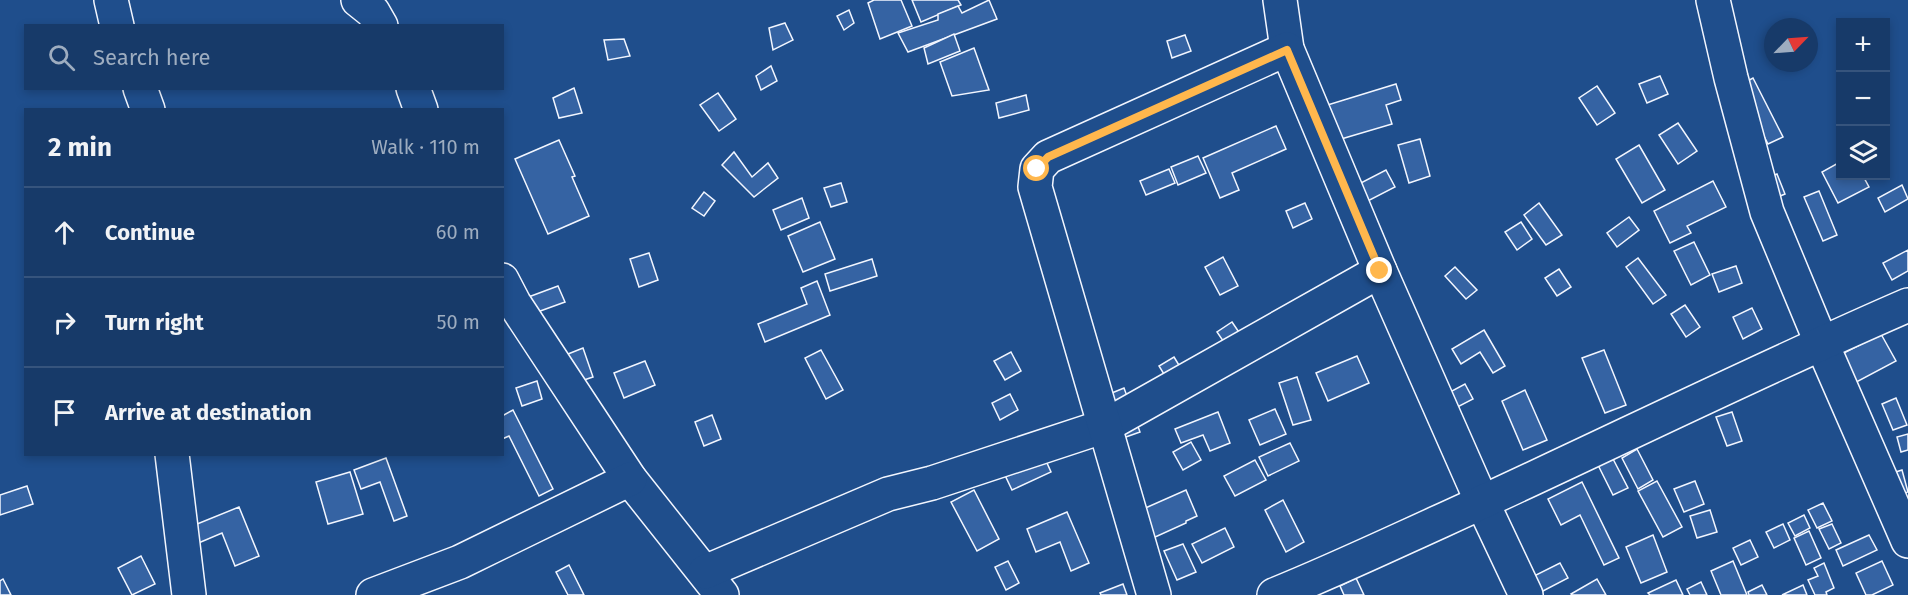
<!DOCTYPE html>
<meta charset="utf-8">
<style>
:root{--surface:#173a69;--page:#20416f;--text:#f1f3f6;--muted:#9eadc0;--line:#36547d}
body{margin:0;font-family:"Fira Sans",sans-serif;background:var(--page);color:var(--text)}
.controls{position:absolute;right:18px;top:18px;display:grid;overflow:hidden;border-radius:0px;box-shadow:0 3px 9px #0003}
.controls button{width:54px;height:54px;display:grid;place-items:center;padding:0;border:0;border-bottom:2px solid var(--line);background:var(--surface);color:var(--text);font:30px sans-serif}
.compass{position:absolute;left:1764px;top:18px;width:54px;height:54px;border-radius:50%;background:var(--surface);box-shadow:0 3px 9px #0003;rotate:65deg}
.stop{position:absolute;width:18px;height:18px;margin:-14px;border:4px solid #ffb74d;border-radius:50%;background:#fff}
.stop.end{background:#ffb74d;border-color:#fff;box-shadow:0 2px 6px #0008}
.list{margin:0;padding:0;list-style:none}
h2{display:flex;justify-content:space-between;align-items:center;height:78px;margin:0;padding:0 24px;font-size:26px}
h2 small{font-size:20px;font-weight:400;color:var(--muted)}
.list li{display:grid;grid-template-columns:39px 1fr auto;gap:18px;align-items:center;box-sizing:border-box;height:90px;padding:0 24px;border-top:2px solid var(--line)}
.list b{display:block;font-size:22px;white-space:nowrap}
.list em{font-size:20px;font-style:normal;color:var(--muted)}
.icon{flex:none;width:33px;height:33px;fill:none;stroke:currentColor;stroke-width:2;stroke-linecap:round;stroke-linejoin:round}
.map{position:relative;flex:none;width:1908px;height:595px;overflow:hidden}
.search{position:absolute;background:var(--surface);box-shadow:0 3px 9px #0003;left:24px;top:24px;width:480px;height:66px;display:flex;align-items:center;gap:15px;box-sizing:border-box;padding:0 21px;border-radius:0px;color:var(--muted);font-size:22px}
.panel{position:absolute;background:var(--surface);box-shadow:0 3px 9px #0003;left:24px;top:108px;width:480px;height:348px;border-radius:0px}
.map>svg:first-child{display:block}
</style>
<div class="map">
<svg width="1908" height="595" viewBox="0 0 1908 595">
<rect width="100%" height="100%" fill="#1f4e8c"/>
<!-- building -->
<g fill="#3563a3" stroke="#f2f6ff" stroke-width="1.5">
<polygon points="874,0 901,0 912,26 880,39 868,3"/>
<polygon points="912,0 958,0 961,5 921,22"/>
<polygon points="989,0 997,19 908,52 898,33 938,20 938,14 958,6 962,13"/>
<polygon points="849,10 854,23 844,30 837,16"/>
<polygon points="785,23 793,40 773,50 769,28"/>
<polygon points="954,34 960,51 928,64 924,48"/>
<polygon points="1185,35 1191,51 1172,58 1167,41"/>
<polygon points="624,39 630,56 608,60 604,40"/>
<polygon points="974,48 989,90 952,96 940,62"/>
<polygon points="771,66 777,81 761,90 756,76"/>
<polygon points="1660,76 1668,94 1647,103 1639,84"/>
<polygon points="1753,78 1783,137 1768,144 1738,86"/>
<polygon points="1396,84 1401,100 1386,105 1392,124 1331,142 1321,107"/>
<polygon points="1597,86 1615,113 1597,125 1579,98"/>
<polygon points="574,88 582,113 559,118 553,98"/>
<polygon points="718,93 736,119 719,131 700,105"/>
<polygon points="1026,95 1029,110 999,118 996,103"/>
<polygon points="1678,123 1697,151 1678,164 1659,135"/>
<polygon points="1276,126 1286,149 1232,173 1239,190 1220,198 1203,158"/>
<polygon points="1420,139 1430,176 1409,183 1398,145"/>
<polygon points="559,140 575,176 572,177 589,216 548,234 515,159"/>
<polygon points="1639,145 1665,190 1642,203 1616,159"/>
<polygon points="734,152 752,177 768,163 778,178 754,197 722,165"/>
<polygon points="1198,156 1206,173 1178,185 1171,167"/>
<polygon points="1840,162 1840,176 1863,176 1869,187 1838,203 1822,172"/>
<polygon points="1169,169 1175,183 1146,195 1140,181"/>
<polygon points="1386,170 1395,187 1360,205 1351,188"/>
<polygon points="1777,174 1785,194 1763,203 1754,183"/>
<polygon points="1713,181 1726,207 1687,226 1691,233 1670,243 1654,211"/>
<polygon points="841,183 847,202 831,207 824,188"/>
<polygon points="1902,185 1908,199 1885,212 1878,198"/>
<polygon points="1819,191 1837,235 1823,241 1804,197"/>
<polygon points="704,192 715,201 704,216 692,208"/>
<polygon points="802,198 809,218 781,230 773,210"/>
<polygon points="1305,203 1312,219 1293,228 1286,211"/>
<polygon points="1539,203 1562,235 1546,245 1524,215"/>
<polygon points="1629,217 1639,230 1617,247 1607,233"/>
<polygon points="820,222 835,259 803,272 788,236"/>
<polygon points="1521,222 1532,239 1517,250 1505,232"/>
<polygon points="1694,242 1710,275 1691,285 1674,251"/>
<polygon points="1908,250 1908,271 1892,280 1883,263"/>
<polygon points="649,253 658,280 639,287 630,259"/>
<polygon points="1223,257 1238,286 1220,295 1205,267"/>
<polygon points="1638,258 1666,295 1653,304 1626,267"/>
<polygon points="872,259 877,276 830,291 825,274"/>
<polygon points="1736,266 1742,283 1719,292 1712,274"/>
<polygon points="1455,267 1477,290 1466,299 1445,276"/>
<polygon points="1559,269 1571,287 1557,296 1545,278"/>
<polygon points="817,281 830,315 765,342 758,324 807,304 801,288"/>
<polygon points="558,286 565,302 521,318 515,302"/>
<polygon points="1685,305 1700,327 1686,337 1671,314"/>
<polygon points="1752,308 1762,329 1743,339 1733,317"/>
<polygon points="1232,322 1247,344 1232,354 1217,332"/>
<polygon points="1484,330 1505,366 1493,373 1480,352 1461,364 1452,349"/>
<polygon points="1881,334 1896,361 1847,387 1832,359"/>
<polygon points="583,348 593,377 572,384 563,356"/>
<polygon points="821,350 843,390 826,399 805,358"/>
<polygon points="1604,350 1626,405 1605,413 1582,358"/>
<polygon points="1011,352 1021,371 1005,380 994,361"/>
<polygon points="1357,356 1369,383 1328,401 1316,373"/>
<polygon points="1174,357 1185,375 1170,384 1159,366"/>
<polygon points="645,361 655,385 624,398 614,373"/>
<polygon points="1297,377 1311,420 1293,425 1279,383"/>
<polygon points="537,381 542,399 522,406 516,388"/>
<polygon points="1465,384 1473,399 1442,415 1435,400"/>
<polygon points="1124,388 1140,432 1123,438 1107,395"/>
<polygon points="1525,390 1547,440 1523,450 1502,401"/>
<polygon points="1010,394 1018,410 1000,420 992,403"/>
<polygon points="1896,398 1907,425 1893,430 1882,404"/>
<polygon points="1275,409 1286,434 1260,445 1249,420"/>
<polygon points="513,410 553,489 539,496 509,436 502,439 502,416"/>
<polygon points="1218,412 1230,443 1210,451 1203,435 1181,443 1175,429"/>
<polygon points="1732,412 1742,441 1727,446 1716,417"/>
<polygon points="712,415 721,439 704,446 695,422"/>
<polygon points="1908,434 1908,450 1901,452 1897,437"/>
<polygon points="1191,442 1201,460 1183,470 1173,452"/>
<polygon points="1290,443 1299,461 1268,476 1259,457"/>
<polygon points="1637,449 1653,480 1638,489 1622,458"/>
<polygon points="1042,452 1051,472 1012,490 1003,471"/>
<polygon points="1611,455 1628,488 1613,495 1597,463"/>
<polygon points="386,458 407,516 394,521 380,482 361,489 354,470"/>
<polygon points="1255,460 1266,480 1235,496 1224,476"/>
<polygon points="1902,470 1908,492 1892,498 1883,476"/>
<polygon points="350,472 363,514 328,524 316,482"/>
<polygon points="1657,481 1682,527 1663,537 1638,491"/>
<polygon points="1695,481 1704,504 1684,512 1674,489"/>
<polygon points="1582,482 1619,558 1604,565 1580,515 1561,525 1548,499"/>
<polygon points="27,486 33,504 0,515 0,495"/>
<polygon points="974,490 999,539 977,551 951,502"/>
<polygon points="1186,490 1197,516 1186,521 1186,523 1153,538 1141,510"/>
<polygon points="1283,500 1304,542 1286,552 1265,510"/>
<polygon points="1823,503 1832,521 1817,528 1808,510"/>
<polygon points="239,507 259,556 235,566 222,533 182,550 175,533"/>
<polygon points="1710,510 1717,532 1697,538 1690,516"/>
<polygon points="1067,512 1089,563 1071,571 1060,542 1036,552 1027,529"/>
<polygon points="1804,515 1810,528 1795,536 1788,523"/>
<polygon points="1783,524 1790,540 1774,548 1766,532"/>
<polygon points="1832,524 1841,543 1829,549 1819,529"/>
<polygon points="1225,528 1234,547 1202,563 1192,544"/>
<polygon points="1809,531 1821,558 1806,565 1794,538"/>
<polygon points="1653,535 1667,572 1641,583 1626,547"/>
<polygon points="1869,535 1877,550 1843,566 1836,550"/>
<polygon points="1750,540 1758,557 1741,565 1733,548"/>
<polygon points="1183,544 1196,572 1177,580 1164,551"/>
<polygon points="141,556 155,584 132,595 118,568"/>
<polygon points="1008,561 1019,583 1006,590 995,567"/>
<polygon points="1733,561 1747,595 1721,595 1711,571"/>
<polygon points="1882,561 1893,585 1872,595 1866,595 1856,573"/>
<polygon points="1560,563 1568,578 1543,591 1534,576"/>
<polygon points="1824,563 1834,588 1826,592 1827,595 1815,595 1808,580 1818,576 1814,568"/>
<polygon points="569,565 584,595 568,595 556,572"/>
<polygon points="1356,578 1364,595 1344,595 1340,586"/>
<polygon points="3,579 11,595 0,595 0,581"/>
<polygon points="1597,579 1606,595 1572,595 1571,594"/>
<polygon points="1676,580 1683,595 1650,595 1648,593"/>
<polygon points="1701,582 1707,595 1690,595 1687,589"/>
<polygon points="1123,584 1127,595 1101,595 1100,593"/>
<polygon points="1762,585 1767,595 1749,595 1748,592"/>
<polygon points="1803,585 1807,595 1782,595"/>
</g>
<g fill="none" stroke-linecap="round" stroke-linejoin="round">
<defs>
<g id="minor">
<polyline points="111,0 117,26"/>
<polyline points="358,0 373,12 381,26"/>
<polyline points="1280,0 1287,49 1380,271 1482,502 1526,595"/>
<polyline points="1713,0 1731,78 1767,212 1821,342 1908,541"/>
<polyline points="140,88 148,110"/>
<polyline points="413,88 421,110"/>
<polyline points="502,280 514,303 630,479 722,595"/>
<polyline points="172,454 189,595"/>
<polyline points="705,572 888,494 932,483 1105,426 1380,271"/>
<polyline points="373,595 460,562 630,479"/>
<polyline points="1154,595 1035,187 1037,169 1048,157 1287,49"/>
<path d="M1274,595C1331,572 1386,546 1441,521C1597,450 1751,373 1908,305"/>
</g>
</defs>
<!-- minor casing -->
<use href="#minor" stroke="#f2f6ff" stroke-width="36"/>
<!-- minor -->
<use href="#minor" stroke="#1f4e8c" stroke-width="33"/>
</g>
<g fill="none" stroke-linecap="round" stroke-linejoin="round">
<!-- route -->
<polyline stroke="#ffb74d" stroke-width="8" points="1037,169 1048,157 1287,50 1380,271"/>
</g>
</svg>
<div class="controls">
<button>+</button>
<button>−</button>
<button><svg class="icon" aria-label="layers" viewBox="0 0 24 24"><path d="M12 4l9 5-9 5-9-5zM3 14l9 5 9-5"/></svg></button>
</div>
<svg class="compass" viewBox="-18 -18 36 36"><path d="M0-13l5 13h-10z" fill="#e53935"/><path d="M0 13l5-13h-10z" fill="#9eadc0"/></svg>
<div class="stop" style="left:1037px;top:169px"></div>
<div class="stop end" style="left:1380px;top:271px"></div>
<div class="search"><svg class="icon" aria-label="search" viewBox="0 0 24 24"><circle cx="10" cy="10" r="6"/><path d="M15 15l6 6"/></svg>Search here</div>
<section class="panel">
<h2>2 min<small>Walk · 110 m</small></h2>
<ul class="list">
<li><svg class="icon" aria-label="ahead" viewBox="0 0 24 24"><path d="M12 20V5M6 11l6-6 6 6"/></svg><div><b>Continue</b></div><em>60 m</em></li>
<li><svg class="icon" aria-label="right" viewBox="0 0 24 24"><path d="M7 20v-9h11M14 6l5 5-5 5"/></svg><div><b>Turn right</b></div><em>50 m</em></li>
<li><svg class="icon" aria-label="arrive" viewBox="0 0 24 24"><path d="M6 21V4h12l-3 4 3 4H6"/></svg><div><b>Arrive at destination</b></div></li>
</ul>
</section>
</div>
